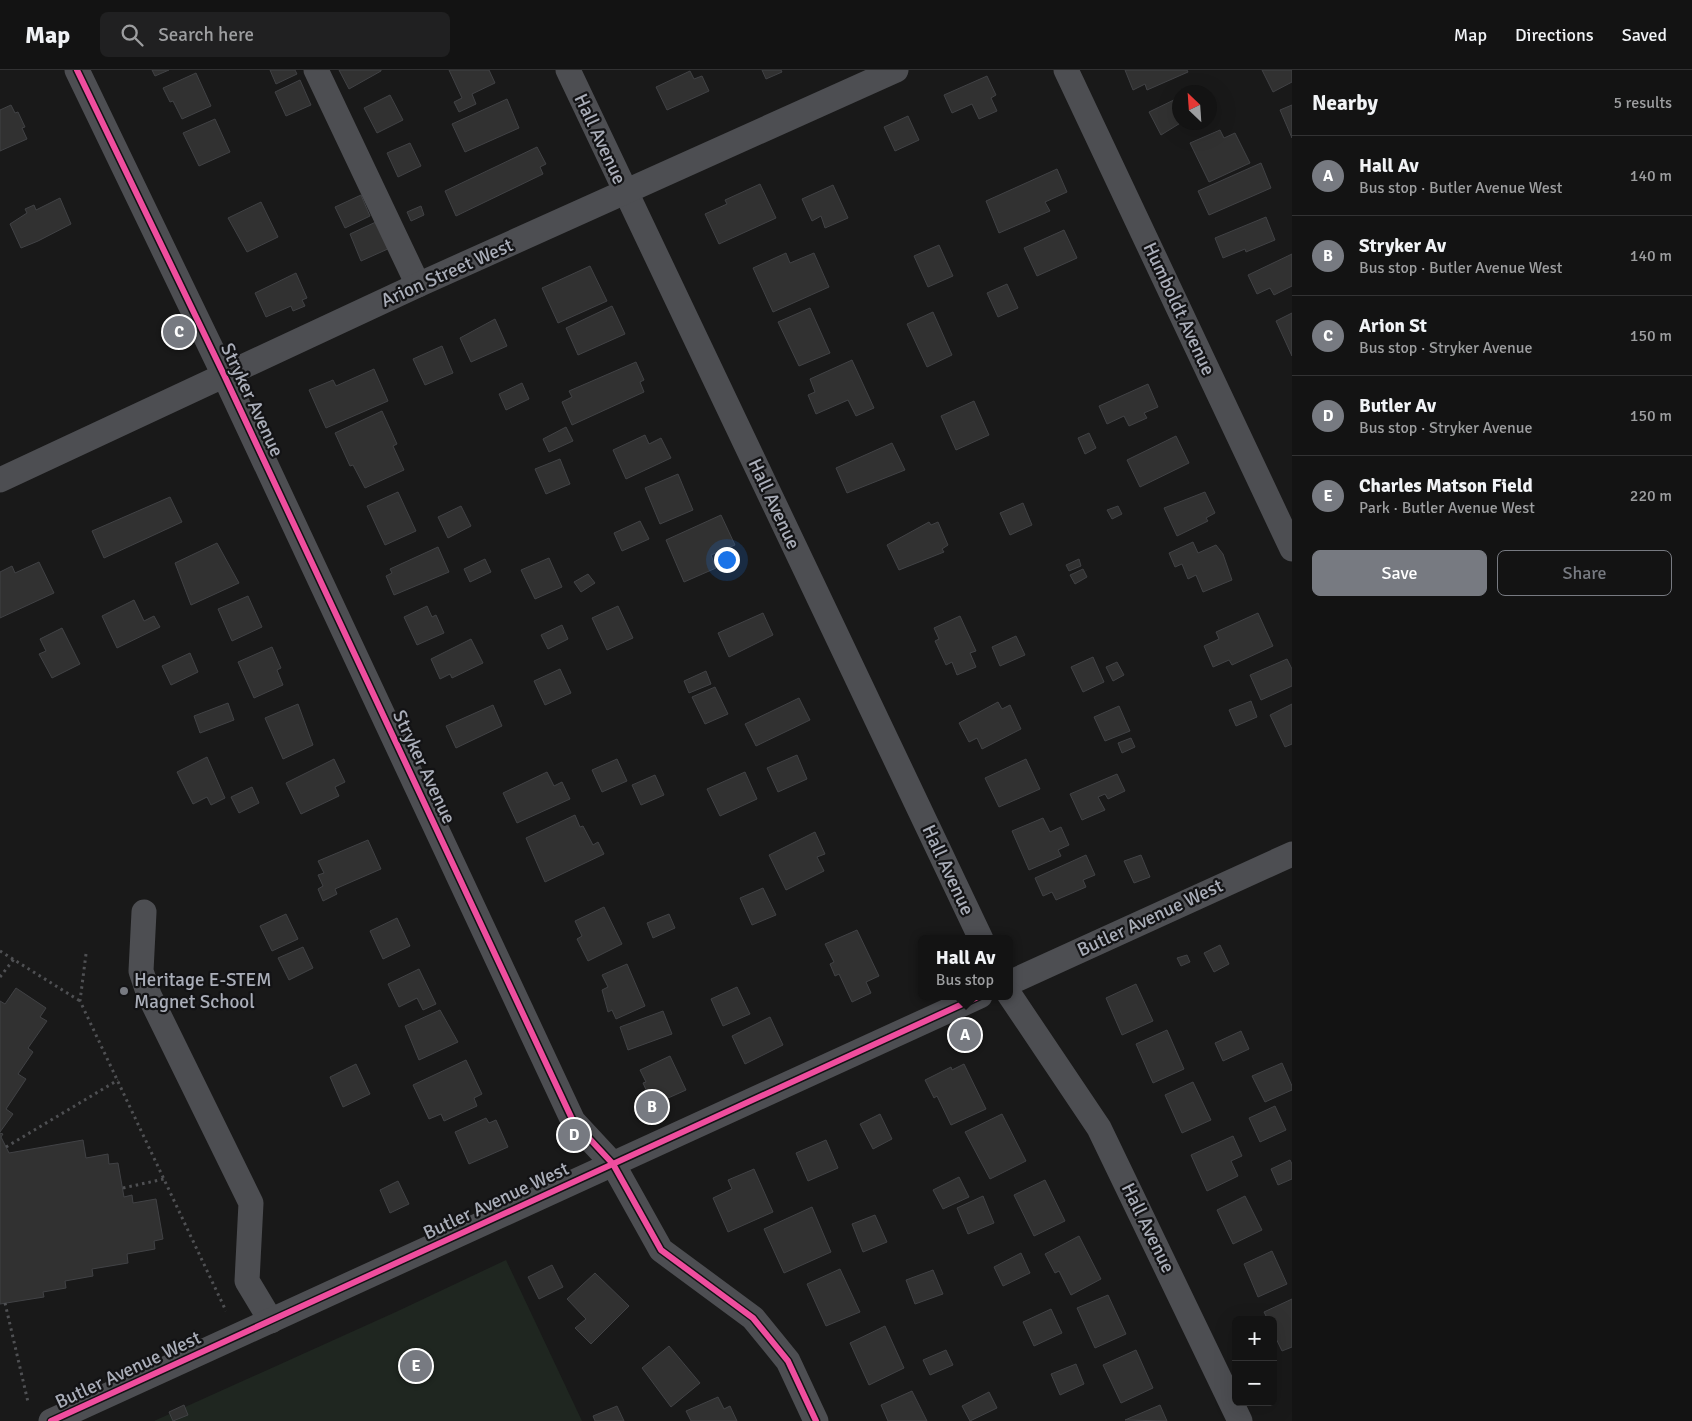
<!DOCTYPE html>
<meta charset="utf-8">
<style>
:root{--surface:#131313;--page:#202021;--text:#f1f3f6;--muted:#9d9ea0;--line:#323233;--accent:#777a81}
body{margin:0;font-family:Signika,sans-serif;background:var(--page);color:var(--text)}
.controls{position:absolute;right:15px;bottom:15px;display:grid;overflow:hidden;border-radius:8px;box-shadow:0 5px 20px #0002}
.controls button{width:45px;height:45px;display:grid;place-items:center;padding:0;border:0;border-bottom:1px solid var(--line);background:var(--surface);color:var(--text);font:25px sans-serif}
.compass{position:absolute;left:1172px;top:15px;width:45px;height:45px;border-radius:50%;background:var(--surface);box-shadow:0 5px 20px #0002;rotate:335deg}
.you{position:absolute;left:726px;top:489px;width:18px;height:18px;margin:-12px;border:4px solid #fff;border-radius:50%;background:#1a73e8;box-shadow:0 0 0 8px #1a73e833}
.badge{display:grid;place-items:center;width:32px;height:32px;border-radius:50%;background:var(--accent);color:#fff;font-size:16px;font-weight:700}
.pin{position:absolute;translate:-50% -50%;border:2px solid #fff;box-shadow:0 1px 5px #0006}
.popup{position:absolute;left:918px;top:865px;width:95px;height:65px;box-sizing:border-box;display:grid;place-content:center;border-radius:8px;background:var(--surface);filter:drop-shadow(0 1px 4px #0005);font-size:16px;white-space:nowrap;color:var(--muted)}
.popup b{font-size:19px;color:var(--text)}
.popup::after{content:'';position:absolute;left:50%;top:100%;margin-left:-10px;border:10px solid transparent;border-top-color:var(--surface)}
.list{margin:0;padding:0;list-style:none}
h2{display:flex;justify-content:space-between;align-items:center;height:65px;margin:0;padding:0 20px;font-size:21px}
h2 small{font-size:16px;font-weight:400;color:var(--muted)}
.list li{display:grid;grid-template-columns:32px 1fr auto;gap:15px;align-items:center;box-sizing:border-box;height:80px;padding:0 20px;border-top:1px solid var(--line)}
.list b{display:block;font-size:19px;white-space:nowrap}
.list p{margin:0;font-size:16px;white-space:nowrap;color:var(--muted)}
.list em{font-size:16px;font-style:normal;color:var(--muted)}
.actions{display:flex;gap:10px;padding:15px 20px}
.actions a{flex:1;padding:11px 0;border:1px solid var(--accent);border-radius:8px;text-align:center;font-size:18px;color:var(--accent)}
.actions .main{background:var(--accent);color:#fff}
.icon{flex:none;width:28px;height:28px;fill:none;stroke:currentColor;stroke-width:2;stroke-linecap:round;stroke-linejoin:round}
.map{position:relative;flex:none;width:1292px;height:1351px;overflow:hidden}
header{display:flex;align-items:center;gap:30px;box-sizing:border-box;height:70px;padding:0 25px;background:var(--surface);border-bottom:1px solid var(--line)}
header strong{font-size:24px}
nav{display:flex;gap:28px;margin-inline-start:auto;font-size:18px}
.search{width:350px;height:45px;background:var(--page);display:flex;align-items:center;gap:12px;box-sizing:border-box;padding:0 18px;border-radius:8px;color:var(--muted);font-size:19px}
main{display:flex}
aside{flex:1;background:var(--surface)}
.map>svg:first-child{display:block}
</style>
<header>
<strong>Map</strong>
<div class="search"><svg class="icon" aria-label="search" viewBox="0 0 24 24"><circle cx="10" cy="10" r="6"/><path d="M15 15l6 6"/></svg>Search here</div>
<nav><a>Map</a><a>Directions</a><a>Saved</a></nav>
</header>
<main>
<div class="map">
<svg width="1292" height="1351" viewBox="0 0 1292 1351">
<rect width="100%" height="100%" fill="#191919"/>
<!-- green -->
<polygon fill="#1f2620" points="506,1190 582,1351 154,1351 398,1241"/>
<!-- building -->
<g fill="#313131" stroke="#414245">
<polygon points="152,0 169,0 155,6"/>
<polygon points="270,0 295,0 297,4 276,14"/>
<polygon points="339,0 381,0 381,1 349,19"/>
<polygon points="449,0 489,0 495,13 472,24 476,34 459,42 454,32 462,28"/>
<polygon points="762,0 781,0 782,2 766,9"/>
<polygon points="1125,0 1187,0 1188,2 1147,20 1145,14 1133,20"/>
<polygon points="1262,0 1292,0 1292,12 1273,22"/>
<polygon points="690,1 694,9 702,6 709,21 667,40 656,17"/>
<polygon points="196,3 211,36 182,49 173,31 170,32 163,18"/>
<polygon points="987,6 996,25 991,28 997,41 979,49 972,34 952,43 944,25"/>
<polygon points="300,10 311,35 286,46 275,22"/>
<polygon points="390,25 403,50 377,63 364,38"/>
<polygon points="1180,27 1180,52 1182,52 1161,65 1149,42"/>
<polygon points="507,29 519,58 465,82 452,54"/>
<polygon points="11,35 15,43 18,42 25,57 22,58 27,69 0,81 0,40"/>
<polygon points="1292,35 1292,68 1280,40"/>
<polygon points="908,46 919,70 895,81 884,57"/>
<polygon points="215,49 230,82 199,96 183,63"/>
<polygon points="1220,60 1224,68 1235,63 1250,93 1209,112 1190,73"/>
<polygon points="410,73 421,96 398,107 387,83"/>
<polygon points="537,77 546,94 540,97 543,104 456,146 445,121"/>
<polygon points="1261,93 1271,118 1209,145 1198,121"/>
<polygon points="1057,99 1067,122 1045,132 1050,141 999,163 986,131"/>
<polygon points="760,114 776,148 719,174 705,144 727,134 725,130"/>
<polygon points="833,115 848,148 825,158 821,146 812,151 802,129"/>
<polygon points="361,125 370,146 345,158 335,137"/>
<polygon points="60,128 71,154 38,171 21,178 10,154 27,143 25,139 34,135 36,140"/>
<polygon points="261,132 278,167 247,182 228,148"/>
<polygon points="421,136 424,145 411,151 407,142"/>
<polygon points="1266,147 1275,170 1246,182 1245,179 1223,188 1215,168"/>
<polygon points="378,151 390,178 361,191 350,164"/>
<polygon points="1064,160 1077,188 1037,206 1024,178"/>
<polygon points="939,175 953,206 928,217 914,186"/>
<polygon points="786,183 790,193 814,183 829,217 773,242 753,198"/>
<polygon points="1292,184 1292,216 1274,225 1270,218 1257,224 1248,205"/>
<polygon points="590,196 607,231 558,253 542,218"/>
<polygon points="296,203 307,228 302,230 305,236 293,241 291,236 266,247 255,223"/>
<polygon points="1007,214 1018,238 998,247 987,223"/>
<polygon points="612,236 625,264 578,285 566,258"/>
<polygon points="810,238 830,283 799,296 778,252"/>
<polygon points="933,242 952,285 927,297 907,254"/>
<polygon points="1292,243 1292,286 1276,251"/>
<polygon points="495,249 507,276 471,292 460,268"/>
<polygon points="442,276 453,303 425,315 413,289"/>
<polygon points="852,290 874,338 856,346 848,330 816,344 808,325 815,322 810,309"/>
<polygon points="636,292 644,310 640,312 644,322 572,355 562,332 572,327 569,321"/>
<polygon points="374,299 388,331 326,358 309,320 333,310 336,316"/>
<polygon points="522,313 529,329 506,340 499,324"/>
<polygon points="1148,314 1158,337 1144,343 1147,348 1129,356 1124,346 1107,354 1099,336"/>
<polygon points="974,331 989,365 956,380 941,346"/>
<polygon points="382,341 397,374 393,376 404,400 365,418 353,395 350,396 335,363"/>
<polygon points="566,357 573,371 549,382 543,369"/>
<polygon points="1089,363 1096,378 1085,384 1078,368"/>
<polygon points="645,365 649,374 661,368 671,388 626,409 613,380"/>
<polygon points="1176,366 1189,393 1140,417 1127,390"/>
<polygon points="892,373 905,400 847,423 836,398"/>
<polygon points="560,389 570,414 546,424 535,399"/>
<polygon points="678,404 693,440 660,454 645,418"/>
<polygon points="398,422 416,461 385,475 367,436"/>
<polygon points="1205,422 1215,443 1206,448 1208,451 1177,466 1164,438"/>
<polygon points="170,427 182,452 104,488 92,461"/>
<polygon points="1023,433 1032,455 1010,465 1000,443"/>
<polygon points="461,436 471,456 448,468 438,447"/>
<polygon points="1118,436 1122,444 1112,449 1107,440"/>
<polygon points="721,445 735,475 711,485 716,498 684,512 666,470"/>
<polygon points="640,451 649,469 622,481 614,463"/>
<polygon points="929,452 931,455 938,452 948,475 942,479 944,482 899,500 887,475"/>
<polygon points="1193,472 1198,483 1216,475 1223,484 1232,510 1203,522 1196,505 1188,509 1182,494 1175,497 1169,483"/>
<polygon points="217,473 239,513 191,535 175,493"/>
<polygon points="438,477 449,502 394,525 386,506 392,503 390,499"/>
<polygon points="549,488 562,517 535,529 521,500"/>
<polygon points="485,489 491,502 470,512 464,499"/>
<polygon points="1079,489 1081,496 1069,501 1066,495"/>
<polygon points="39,492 54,523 0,548 0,502 12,496 15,503"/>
<polygon points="1083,499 1087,507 1075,514 1070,505"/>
<polygon points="588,504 595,513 581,522 574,512"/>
<polygon points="248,526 262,557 232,571 218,539"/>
<polygon points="134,530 144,551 154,546 160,557 117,578 102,546"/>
<polygon points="427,536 432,547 436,545 444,563 417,575 404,547"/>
<polygon points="618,536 633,568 607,580 592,548"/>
<polygon points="763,543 773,565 729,587 718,563"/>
<polygon points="1258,543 1273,576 1232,595 1229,590 1213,597 1204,576 1219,569 1216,562"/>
<polygon points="960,546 976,581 970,583 976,597 957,605 952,592 946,595 935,571 939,569 934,558"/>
<polygon points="562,555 568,569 548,579 541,565"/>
<polygon points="62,558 80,594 52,608 39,584 46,581 40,569"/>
<polygon points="1016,566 1025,585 1000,596 992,577"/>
<polygon points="471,569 483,593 452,608 450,604 440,609 431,589"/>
<polygon points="272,577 281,598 277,600 283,615 254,628 238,592"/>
<polygon points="190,583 198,602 171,615 162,596"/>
<polygon points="1093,587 1104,612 1083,622 1071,597"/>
<polygon points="1287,589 1292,599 1292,616 1261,630 1250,605"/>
<polygon points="1117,592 1124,605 1113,611 1106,597"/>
<polygon points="560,599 571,623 545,635 534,611"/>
<polygon points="706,601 711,614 689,623 684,611"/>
<polygon points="715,617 728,644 705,654 692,627"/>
<polygon points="799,628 810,650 756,676 745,654"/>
<polygon points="1251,631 1257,647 1236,656 1229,640"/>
<polygon points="998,632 1002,639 1010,635 1021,659 982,679 977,668 969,672 959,653"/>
<polygon points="228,633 234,650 200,663 194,646"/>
<polygon points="298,634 313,675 283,689 265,648"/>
<polygon points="1292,634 1292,674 1285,677 1270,645"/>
<polygon points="493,635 502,656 456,678 446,656"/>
<polygon points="1119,636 1130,661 1105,671 1094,647"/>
<polygon points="1131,668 1135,677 1122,683 1118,673"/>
<polygon points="797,685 807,709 778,722 767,698"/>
<polygon points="207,687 225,728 211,735 207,727 193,734 177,702"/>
<polygon points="334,689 345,712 335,717 339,726 301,744 286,713"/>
<polygon points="617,689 627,711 602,722 592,700"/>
<polygon points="1026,689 1040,719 999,737 985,708"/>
<polygon points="547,702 554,716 562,712 570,729 517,753 503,723"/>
<polygon points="745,702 757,729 720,746 707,719"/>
<polygon points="1117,704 1125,721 1108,729 1105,724 1098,727 1105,740 1082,750 1070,724"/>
<polygon points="655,705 664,725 641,735 632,715"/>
<polygon points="252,717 259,733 239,743 231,727"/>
<polygon points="575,745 580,757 583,756 593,775 598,772 604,784 545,812 526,768"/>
<polygon points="1043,748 1050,762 1061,757 1069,775 1058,780 1061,786 1029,800 1012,761"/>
<polygon points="815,762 825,784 817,787 824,801 786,820 769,785"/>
<polygon points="368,770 381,799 335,819 337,824 323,831 318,819 323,816 318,805 324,803 318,791"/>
<polygon points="1086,785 1095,805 1083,810 1086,817 1056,830 1052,822 1043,826 1035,808"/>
<polygon points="1141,785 1150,807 1134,813 1124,791"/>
<polygon points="763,818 776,845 752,855 740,828"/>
<polygon points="604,837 622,874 588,891 577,869 582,866 575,851"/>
<polygon points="286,844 298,869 272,881 260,856"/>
<polygon points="669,844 675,858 653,868 647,853"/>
<polygon points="397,848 410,876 383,889 370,861"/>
<polygon points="857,860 879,906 866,912 871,923 852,932 839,904 835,906 830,894 834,892 825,874"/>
<polygon points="1220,875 1229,894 1214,902 1204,883"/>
<polygon points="303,877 313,898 289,910 278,888"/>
<polygon points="1187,885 1190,892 1181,896 1177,888"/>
<polygon points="627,894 645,936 616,949 612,940 608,942 602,920 608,917 602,905"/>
<polygon points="419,899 436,934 423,940 417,928 399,937 388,914"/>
<polygon points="1136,914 1153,951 1122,965 1106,928"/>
<polygon points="737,917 750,944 723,956 711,929"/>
<polygon points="16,918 46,938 40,947 47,951 28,978 33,982 18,1004 26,1009 6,1039 13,1044 0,1062 0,931 5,934"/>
<polygon points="440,940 458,972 419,990 405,956"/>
<polygon points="663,941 672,964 628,980 620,957"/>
<polygon points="770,947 783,975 745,994 732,966"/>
<polygon points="1167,960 1184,999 1153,1013 1136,974"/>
<polygon points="1241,961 1249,979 1223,991 1215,973"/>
<polygon points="670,986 686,1020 657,1033 652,1022 648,1024 643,1013 646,1012 640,1000"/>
<polygon points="466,990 482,1024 474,1028 477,1036 444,1051 441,1044 429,1049 413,1015"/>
<polygon points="1282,993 1292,1016 1292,1020 1265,1032 1252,1006"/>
<polygon points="356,994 370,1024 343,1037 330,1007"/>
<polygon points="964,994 986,1039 951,1055 937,1026 934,1028 925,1010 951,997 952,1000"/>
<polygon points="1193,1012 1211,1050 1182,1063 1165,1025"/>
<polygon points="1275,1036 1286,1060 1260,1072 1249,1048"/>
<polygon points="880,1044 892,1069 873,1079 860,1054"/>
<polygon points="1002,1044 1026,1091 990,1109 965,1062"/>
<polygon points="486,1048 489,1053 496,1050 508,1077 469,1094 455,1062"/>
<polygon points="0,1063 3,1064 1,1067 9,1083 83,1070 86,1088 108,1084 109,1094 118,1093 124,1127 132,1125 133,1133 156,1129 163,1169 154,1171 155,1179 127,1184 128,1193 92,1199 93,1206 65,1211 66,1218 43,1222 44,1227 0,1234"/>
<polygon points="1233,1066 1242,1086 1231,1091 1238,1106 1207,1121 1191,1085"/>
<polygon points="826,1070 838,1098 808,1111 796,1083"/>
<polygon points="1290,1090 1292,1094 1292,1109 1278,1115 1271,1099"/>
<polygon points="754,1099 773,1142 728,1162 713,1128 732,1119 728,1110"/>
<polygon points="959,1107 969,1127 943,1139 933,1120"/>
<polygon points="1045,1110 1065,1151 1034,1166 1014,1125"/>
<polygon points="398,1111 409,1134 390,1143 380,1120"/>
<polygon points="983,1126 994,1153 968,1164 957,1138"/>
<polygon points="1245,1126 1262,1160 1233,1174 1217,1140"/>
<polygon points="812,1137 831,1182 784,1203 764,1159"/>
<polygon points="875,1145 887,1172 863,1182 852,1154"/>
<polygon points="1079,1166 1101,1209 1071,1225 1059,1201 1055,1203 1045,1184"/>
<polygon points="1272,1181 1287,1214 1258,1227 1244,1194"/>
<polygon points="1021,1183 1030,1203 1003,1216 994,1197"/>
<polygon points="552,1195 563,1217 539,1229 528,1207"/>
<polygon points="840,1199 860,1242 826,1256 807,1214"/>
<polygon points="933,1200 943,1224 915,1234 906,1210"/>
<polygon points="595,1203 629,1236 591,1274 575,1258 586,1249 567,1229"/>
<polygon points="1108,1225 1126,1264 1095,1278 1077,1238"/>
<polygon points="1292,1229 1292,1277 1282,1281 1273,1262 1273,1250 1268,1250 1264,1242"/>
<polygon points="1051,1239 1062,1263 1034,1276 1023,1252"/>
<polygon points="885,1256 904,1298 869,1315 850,1273"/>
<polygon points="669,1276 700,1313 671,1337 642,1298"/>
<polygon points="946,1280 953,1295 930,1305 923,1290"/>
<polygon points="1136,1280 1153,1318 1121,1333 1103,1295"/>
<polygon points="1076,1294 1084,1314 1060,1325 1051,1304"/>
<polygon points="912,1321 927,1351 888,1351 881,1335"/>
<polygon points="989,1322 997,1338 970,1351 962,1336"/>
<polygon points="718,1327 724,1339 730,1336 737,1351 691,1351 686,1341"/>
<polygon points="184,1335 188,1345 173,1351 169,1342"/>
<polygon points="1160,1335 1167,1351 1125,1350"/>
<polygon points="617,1336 624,1351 595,1351 593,1346"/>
</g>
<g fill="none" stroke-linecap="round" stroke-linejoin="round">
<!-- path -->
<g stroke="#4f5053" stroke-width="3" stroke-dasharray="2.5 4" stroke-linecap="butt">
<polyline points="0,881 80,931"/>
<polyline points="86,884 80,931 226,1241"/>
<polyline points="0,907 14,889"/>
<polyline points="6,1077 118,1010"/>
<polyline points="123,1118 164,1109"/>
<polyline points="5,1233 28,1332"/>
</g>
<!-- minor -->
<g stroke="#4d4e52" stroke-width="25">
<polyline points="77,0 224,305 573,1051 613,1094 661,1180 753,1248 788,1291 816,1351"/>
<polyline points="316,0 418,215"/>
<polyline points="568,0 981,869"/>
<polyline points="1066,0 1292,479"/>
<polyline points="0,410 418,215 896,0"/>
<polyline points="144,842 141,901 149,925 251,1133 247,1211 271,1251"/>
<polyline points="1009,913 1292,784"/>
<polyline points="1009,924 1099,1058 1240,1351"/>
<polyline points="51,1351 980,926"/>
</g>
<defs>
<g id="cycleway">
<polyline points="77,0 224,305 573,1051 613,1094 661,1180 753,1248 788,1291 816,1351"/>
<polyline points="51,1351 980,926"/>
</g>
</defs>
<!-- cycleway casing -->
<use href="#cycleway" stroke="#131315" stroke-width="9"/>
<!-- cycleway -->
<use href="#cycleway" stroke="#ef4d9e" stroke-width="6"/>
</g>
<!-- markers -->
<circle fill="#777a81" stroke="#131315" stroke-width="2" cx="124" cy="921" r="5"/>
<g text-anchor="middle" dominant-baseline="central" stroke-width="4.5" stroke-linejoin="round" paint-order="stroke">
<!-- street labels -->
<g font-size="19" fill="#aaaeb9" stroke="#131315">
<text transform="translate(600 69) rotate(65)">Hall Avenue</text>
<text transform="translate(447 203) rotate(-24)">Arion Street West</text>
<text transform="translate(1179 239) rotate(65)">Humboldt Avenue</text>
<text transform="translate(252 330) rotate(65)">Stryker Avenue</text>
<text transform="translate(774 434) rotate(65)">Hall Avenue</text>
<text transform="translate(424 697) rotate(65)">Stryker Avenue</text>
<text transform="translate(948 800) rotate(65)">Hall Avenue</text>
<text transform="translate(1150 848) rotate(-25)">Butler Avenue West</text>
<text transform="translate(496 1131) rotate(-25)">Butler Avenue West</text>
<text transform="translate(1148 1158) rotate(64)">Hall Avenue</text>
<text transform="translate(128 1300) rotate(-25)">Butler Avenue West</text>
</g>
<!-- poi labels -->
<g font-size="19" fill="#aaaeb9" stroke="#131315" text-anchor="start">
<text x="134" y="910">Heritage E-STEM<tspan x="134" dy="22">Magnet School</tspan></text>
</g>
</g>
</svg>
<div class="controls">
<button>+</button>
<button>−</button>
</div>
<svg class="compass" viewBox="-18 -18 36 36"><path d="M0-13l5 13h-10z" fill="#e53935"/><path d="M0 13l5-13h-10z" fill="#9d9ea0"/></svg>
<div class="you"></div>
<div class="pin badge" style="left:965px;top:965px">A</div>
<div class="popup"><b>Hall Av</b>Bus stop</div>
<div class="pin badge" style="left:652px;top:1037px">B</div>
<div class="pin badge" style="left:179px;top:262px">C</div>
<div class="pin badge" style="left:574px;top:1065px">D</div>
<div class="pin badge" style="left:416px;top:1296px">E</div>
</div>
<aside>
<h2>Nearby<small>5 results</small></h2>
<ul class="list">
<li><span class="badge">A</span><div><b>Hall Av</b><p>Bus stop · Butler Avenue West</p></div><em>140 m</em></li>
<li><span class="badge">B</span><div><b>Stryker Av</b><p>Bus stop · Butler Avenue West</p></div><em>140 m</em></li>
<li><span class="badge">C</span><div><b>Arion St</b><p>Bus stop · Stryker Avenue</p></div><em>150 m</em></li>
<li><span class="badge">D</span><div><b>Butler Av</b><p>Bus stop · Stryker Avenue</p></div><em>150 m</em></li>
<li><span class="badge">E</span><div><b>Charles Matson Field</b><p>Park · Butler Avenue West</p></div><em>220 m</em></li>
</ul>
<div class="actions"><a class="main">Save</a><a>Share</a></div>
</aside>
</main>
